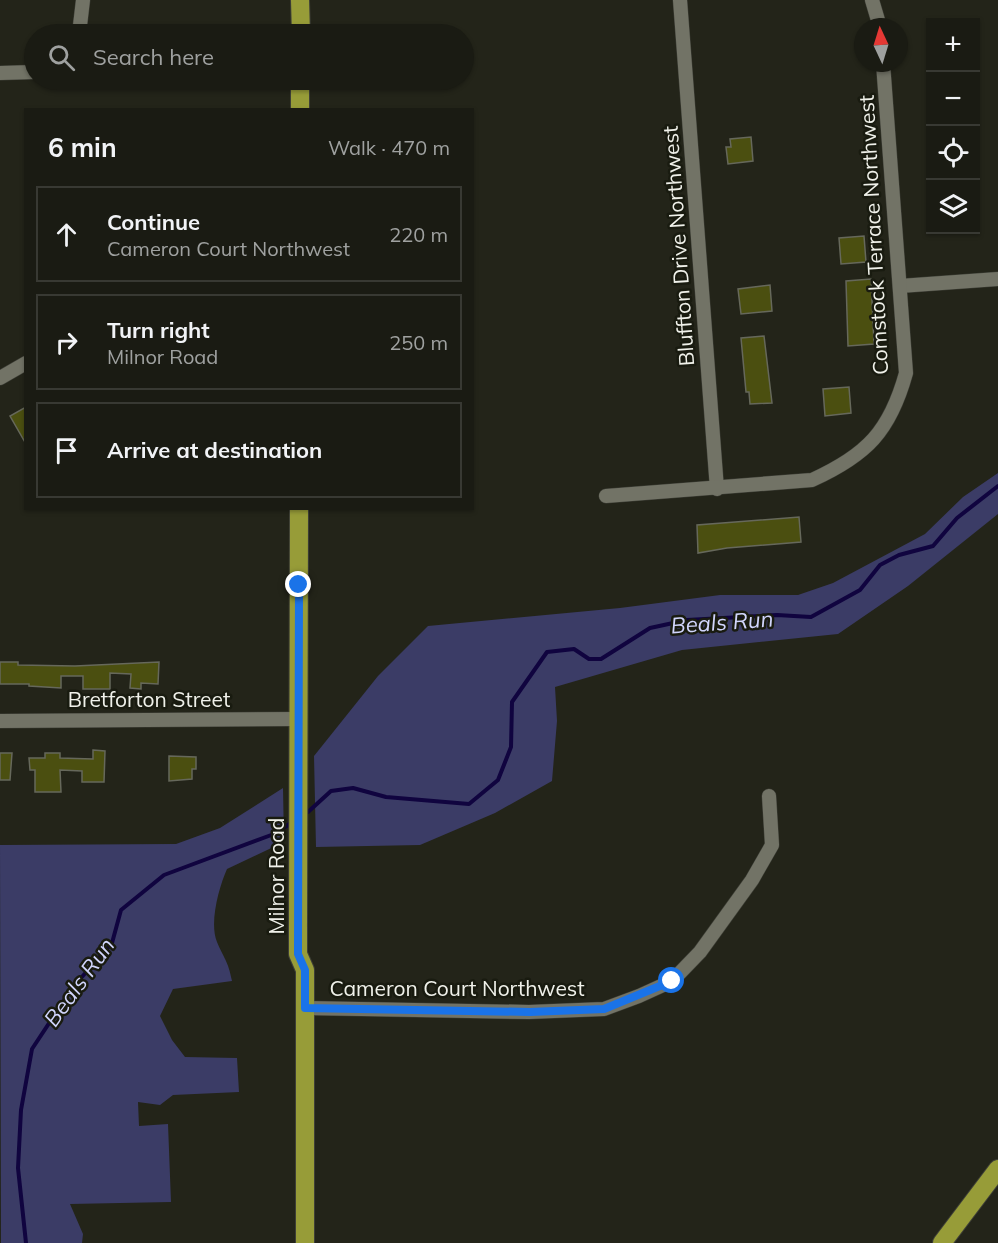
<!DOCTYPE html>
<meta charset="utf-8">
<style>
:root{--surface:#1a1b13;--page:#272821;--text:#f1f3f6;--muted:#9fa1a0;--line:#383933}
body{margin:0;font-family:Mulish,sans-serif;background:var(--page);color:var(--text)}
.controls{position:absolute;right:18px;top:18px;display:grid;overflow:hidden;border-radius:0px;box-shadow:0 2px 4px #0004}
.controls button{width:54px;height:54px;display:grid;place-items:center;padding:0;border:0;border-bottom:2px solid var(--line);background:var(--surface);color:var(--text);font:30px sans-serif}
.compass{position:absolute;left:854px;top:18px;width:54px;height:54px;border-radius:50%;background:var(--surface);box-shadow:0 2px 4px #0004;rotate:356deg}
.stop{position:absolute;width:18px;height:18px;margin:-14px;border:4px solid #1a73e8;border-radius:50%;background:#fff}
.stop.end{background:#1a73e8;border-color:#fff;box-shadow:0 2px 6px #0008}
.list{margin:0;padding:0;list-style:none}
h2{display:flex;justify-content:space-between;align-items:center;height:78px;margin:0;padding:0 24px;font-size:26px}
h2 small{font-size:20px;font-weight:400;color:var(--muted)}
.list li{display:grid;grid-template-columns:39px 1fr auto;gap:18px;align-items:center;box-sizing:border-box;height:96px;margin:0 12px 12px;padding:0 12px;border:2px solid var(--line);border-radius:0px}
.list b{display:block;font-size:22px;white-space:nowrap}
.list p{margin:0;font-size:20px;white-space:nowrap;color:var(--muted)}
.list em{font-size:20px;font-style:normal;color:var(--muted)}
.icon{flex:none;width:33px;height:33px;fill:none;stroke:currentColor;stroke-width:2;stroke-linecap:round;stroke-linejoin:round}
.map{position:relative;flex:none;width:998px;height:1243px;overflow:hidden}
.search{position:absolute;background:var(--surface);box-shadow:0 2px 4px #0004;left:24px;top:24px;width:450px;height:66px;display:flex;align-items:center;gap:15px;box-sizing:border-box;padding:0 21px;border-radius:33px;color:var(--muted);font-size:22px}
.panel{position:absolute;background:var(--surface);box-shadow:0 2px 4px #0004;left:24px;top:108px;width:450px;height:402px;border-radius:0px}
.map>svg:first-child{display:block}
</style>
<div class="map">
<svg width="998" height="1243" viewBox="0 0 998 1243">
<rect width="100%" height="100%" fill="#232419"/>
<!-- green -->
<g fill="#3b3c66">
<polygon points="998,473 998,514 908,586 838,634 682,650 555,687 557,721 552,781 495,813 420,845 316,847 314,756 378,676 428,626 620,608 720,595 798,595 833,583 925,534 963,497"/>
<path d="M283,788L284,842L227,869C219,887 209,923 217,942C224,959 228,960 232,981L173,989L160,1016L172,1040L185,1057L237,1058L239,1092L173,1095L160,1105L138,1102L139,1126L168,1124L171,1202L70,1204L83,1234L82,1243H1L0,845L176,844L220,828Z"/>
</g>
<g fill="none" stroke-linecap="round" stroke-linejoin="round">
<!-- stream -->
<g stroke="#10043f" stroke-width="4">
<polyline points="308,812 331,791 353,788 386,797 469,804 498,780 511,747 512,702 547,652 574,649 589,659 601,659 650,628 687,620 777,615 811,617 860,590 880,565 899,555 933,546 957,518 998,486"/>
<polyline points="26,1243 18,1168 21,1110 32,1049 73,987 112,943 121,910 164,875 274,834 291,823"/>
</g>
</g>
<!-- building -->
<g fill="#4b4f10" stroke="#66685b" stroke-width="1.5">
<polygon points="751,137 753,161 728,164 726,147 731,147 730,139"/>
<polygon points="864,236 866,262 841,264 839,238"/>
<polygon points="871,279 874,344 848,346 846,281"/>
<polygon points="770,285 772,311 741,314 738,289"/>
<polygon points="764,336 772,403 750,404 749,392 746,392 741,338"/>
<polygon points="849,387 851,413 825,416 823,389"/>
<polygon points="26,407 26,444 10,416"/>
<polygon points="799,517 801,542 727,548 698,553 697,525"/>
<polygon points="0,662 18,662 18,665 75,666 159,662 158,684 141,683 141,689 130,688 131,674 110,673 110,689 83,689 83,676 61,676 61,688 29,686 29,684 0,684"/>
<polygon points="93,750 105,751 104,782 82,782 82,771 60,770 61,792 35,792 35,770 30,770 29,758 45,758 45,753 60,753 60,758 93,759"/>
<polygon points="0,753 12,753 10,780 0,780"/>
<polygon points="169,756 196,757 196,769 192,769 192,779 169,781"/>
</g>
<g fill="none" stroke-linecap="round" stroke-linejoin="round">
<defs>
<g id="minor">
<polyline points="680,0 717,489"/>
<polyline points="872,0 880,27"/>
<polyline points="79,34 83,0"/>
<polyline points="0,73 34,72"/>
<polyline points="900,286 998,279"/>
<polyline points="0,378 26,363"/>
<path d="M606,496L812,480C867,455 890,431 906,373L883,63"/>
<polyline points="0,721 298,719"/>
<polyline points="305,1008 529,1012 604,1009 639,996 672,981 700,952 752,880 772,845 769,796"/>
</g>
<g id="major">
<polyline points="300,0 301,34"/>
<polyline points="300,110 300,80"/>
<polyline points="299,508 298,927 298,954 305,970 305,1243"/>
<polyline points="942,1243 998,1169"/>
</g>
</defs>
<!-- minor casing -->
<use href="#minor" stroke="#3e3f37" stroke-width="15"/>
<!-- major casing -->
<use href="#major" stroke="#3e3f37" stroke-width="20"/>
<!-- minor -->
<use href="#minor" stroke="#727366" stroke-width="14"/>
<!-- major -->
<use href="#major" stroke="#979c38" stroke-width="18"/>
</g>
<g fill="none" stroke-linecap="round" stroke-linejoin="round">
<!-- route -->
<polyline stroke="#1a73e8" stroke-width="8" points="299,585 298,954 305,970 305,1008 530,1012 604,1009 672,981"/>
</g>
<g text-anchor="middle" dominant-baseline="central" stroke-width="5" stroke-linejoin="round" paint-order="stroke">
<!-- street labels -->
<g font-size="21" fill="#f0f1ea" stroke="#191b10">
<text transform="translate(873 235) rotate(-93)">Comstock Terrace Northwest</text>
<text transform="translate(678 246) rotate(-94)">Bluffton Drive Northwest</text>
<text x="149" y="699">Bretforton Street</text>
<text transform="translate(276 876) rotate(-90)">Milnor Road</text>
<text x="457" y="988">Cameron Court Northwest</text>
</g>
<!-- water labels -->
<g font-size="22" font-style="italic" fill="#d1d5fc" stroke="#191b10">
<text transform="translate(722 622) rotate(-4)">Beals Run</text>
<text transform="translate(79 982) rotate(-54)">Beals Run</text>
</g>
</g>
</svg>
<div class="controls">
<button>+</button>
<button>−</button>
<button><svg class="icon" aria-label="locate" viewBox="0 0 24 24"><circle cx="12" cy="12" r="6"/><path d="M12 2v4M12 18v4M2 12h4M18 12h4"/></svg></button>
<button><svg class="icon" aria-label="layers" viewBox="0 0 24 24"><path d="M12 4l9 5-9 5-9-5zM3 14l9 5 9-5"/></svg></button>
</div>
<svg class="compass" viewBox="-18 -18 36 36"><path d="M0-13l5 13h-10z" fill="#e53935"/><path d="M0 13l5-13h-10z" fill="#9fa1a0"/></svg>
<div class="stop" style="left:672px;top:981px"></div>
<div class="stop end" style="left:299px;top:585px"></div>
<div class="search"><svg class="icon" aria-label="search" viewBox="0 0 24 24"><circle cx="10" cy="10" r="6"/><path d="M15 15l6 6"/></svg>Search here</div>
<section class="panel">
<h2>6 min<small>Walk · 470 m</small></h2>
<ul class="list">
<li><svg class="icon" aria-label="ahead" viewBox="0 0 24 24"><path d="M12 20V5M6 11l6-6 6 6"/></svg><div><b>Continue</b><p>Cameron Court Northwest</p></div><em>220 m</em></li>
<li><svg class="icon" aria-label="right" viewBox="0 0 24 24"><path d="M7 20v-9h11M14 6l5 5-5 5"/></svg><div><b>Turn right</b><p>Milnor Road</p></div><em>250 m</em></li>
<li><svg class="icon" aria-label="arrive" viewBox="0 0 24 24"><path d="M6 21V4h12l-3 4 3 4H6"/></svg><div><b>Arrive at destination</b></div></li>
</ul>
</section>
</div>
